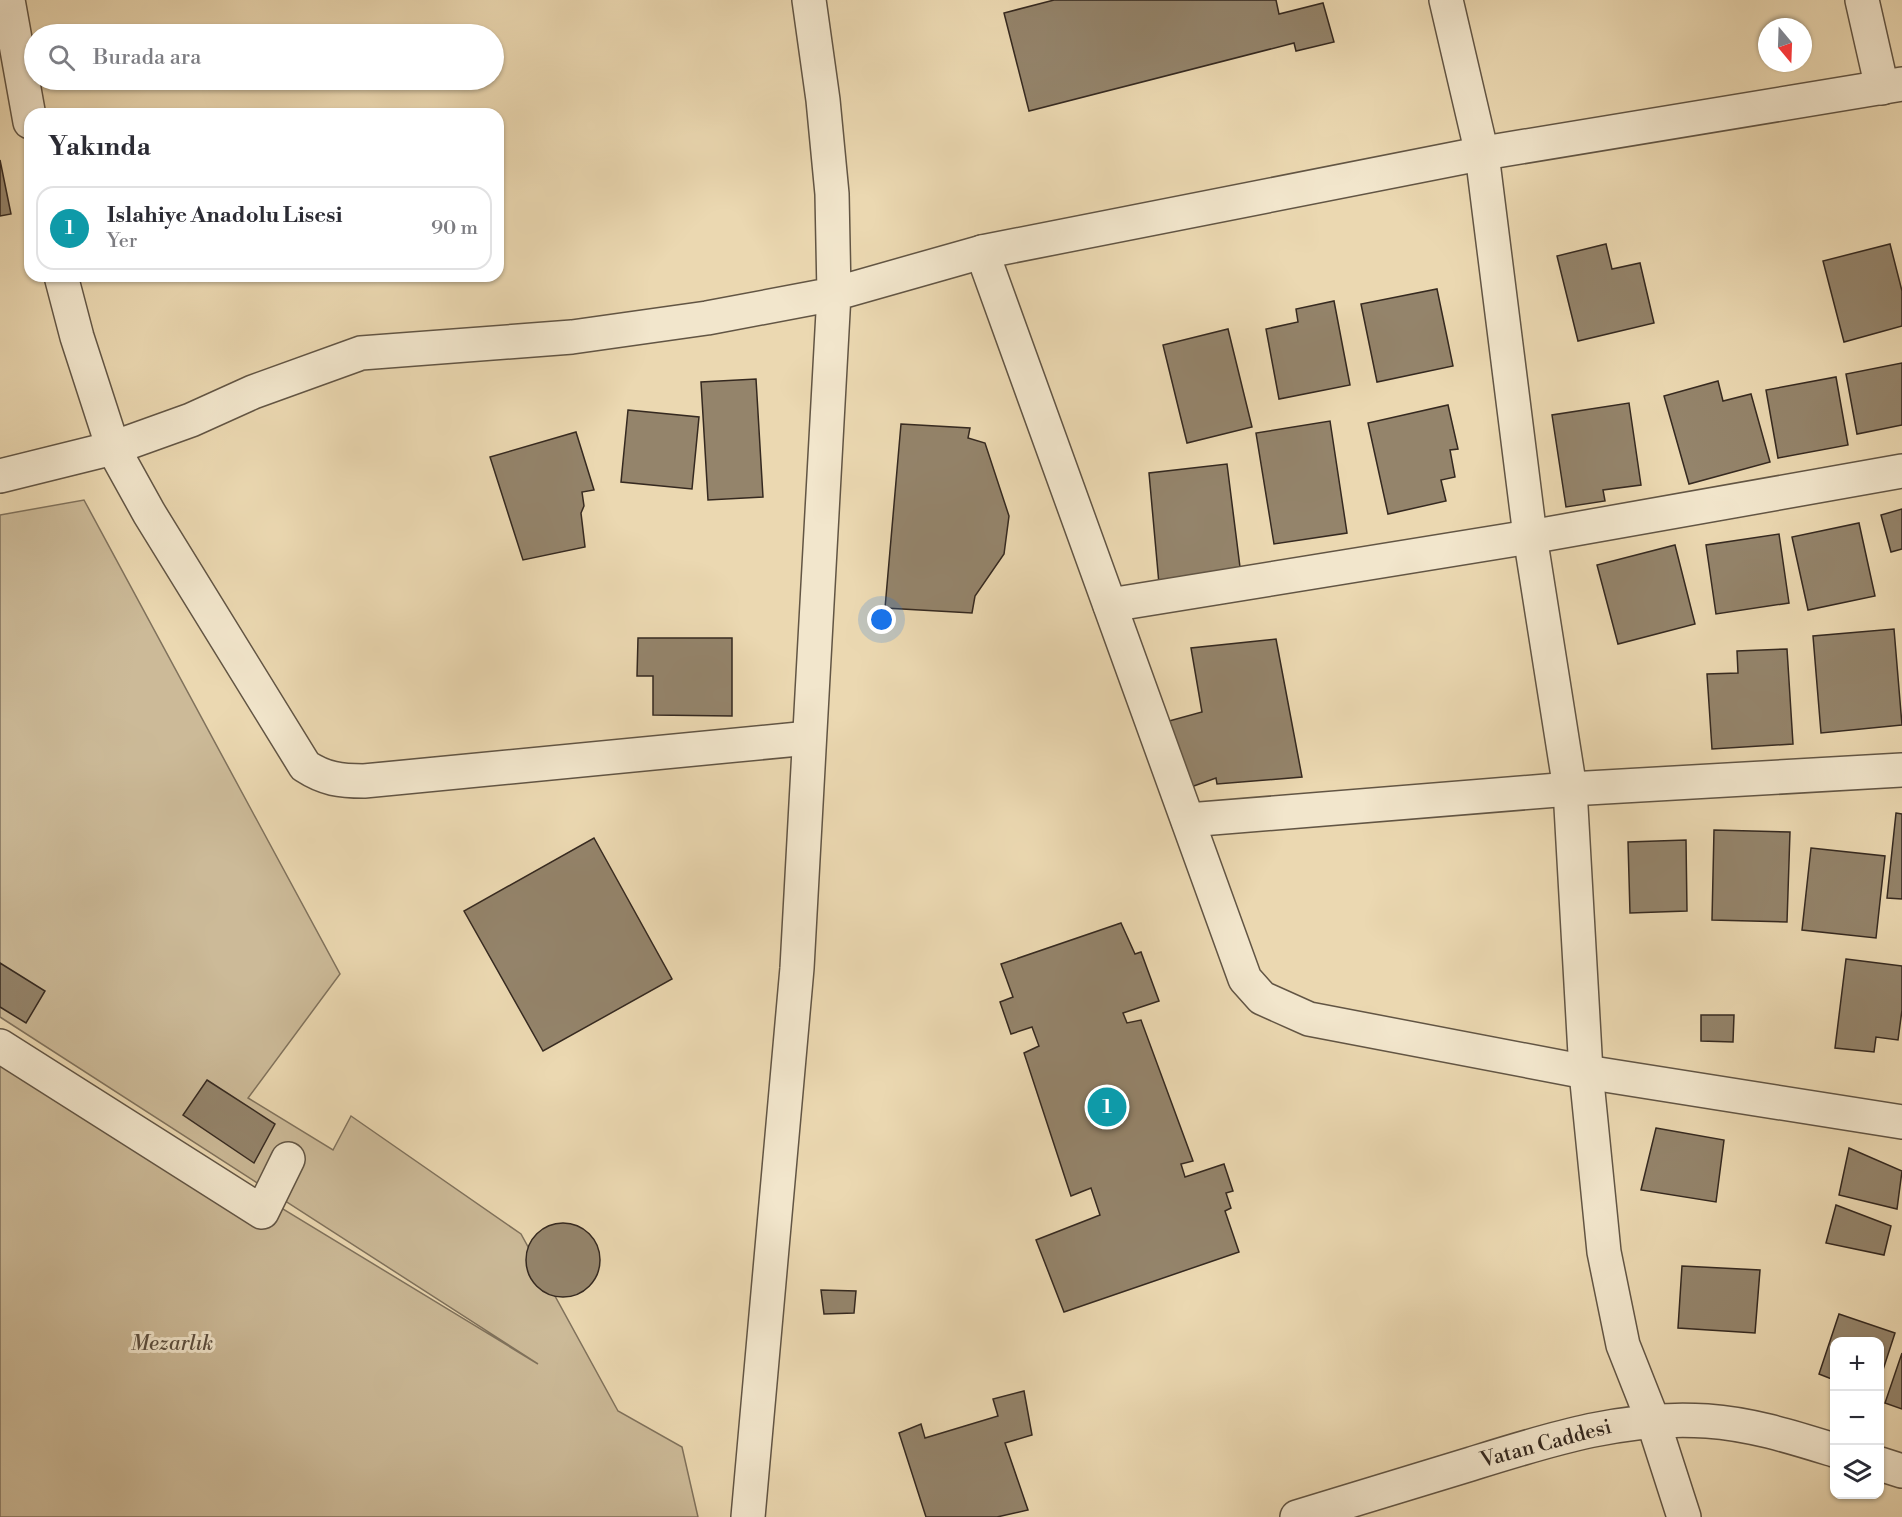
<!DOCTYPE html>
<html lang="tr">
<meta charset="utf-8">
<style>
:root{--surface:#fff;--page:#f2f2f3;--text:#2b2b33;--muted:#7c7c81;--line:#e1e1e2;--accent:#8f2418}
body{margin:0;font-family:"Libre Bodoni",serif;background:var(--page);color:var(--text)}
.controls{position:absolute;right:18px;bottom:18px;display:grid;overflow:hidden;border-radius:12px;box-shadow:0 2px 4px #0004}
.controls button{width:54px;height:54px;display:grid;place-items:center;padding:0;border:0;border-bottom:2px solid var(--line);background:var(--surface);color:var(--text);font:30px sans-serif}
.compass{position:absolute;left:1758px;top:18px;width:54px;height:54px;border-radius:50%;background:var(--surface);box-shadow:0 2px 4px #0004;rotate:161deg}
.you{position:absolute;left:882px;top:620px;width:21px;height:21px;margin:-15px;border:4px solid #fff;border-radius:50%;background:#1a73e8;box-shadow:0 0 0 9px #1a73e833}
.badge{display:grid;place-items:center;width:39px;height:39px;border-radius:50%;background:var(--accent);color:#fff;font-size:20px;font-weight:700}
.pin{position:absolute;translate:-50% -50%;border:3px solid #fff;box-shadow:0 2px 6px #0006}
.list{margin:0;padding:0;list-style:none}
h2{display:flex;justify-content:space-between;align-items:center;height:78px;margin:0;padding:0 24px;font-size:26px}
h2 small{font-size:20px;font-weight:400;color:var(--muted)}
.list li{display:grid;grid-template-columns:39px 1fr auto;gap:18px;align-items:center;box-sizing:border-box;height:84px;margin:0 12px 12px;padding:0 12px;border:2px solid var(--line);border-radius:18px}
.list b{display:block;font-size:22px;white-space:nowrap}
.list p{margin:0;font-size:20px;white-space:nowrap;color:var(--muted)}
.list em{font-size:20px;font-style:normal;color:var(--muted)}
.icon{flex:none;width:33px;height:33px;fill:none;stroke:currentColor;stroke-width:2;stroke-linecap:round;stroke-linejoin:round}
.map{position:relative;flex:none;width:1902px;height:1517px;overflow:hidden}
.search{position:absolute;background:var(--surface);box-shadow:0 2px 4px #0004;left:24px;top:24px;width:480px;height:66px;display:flex;align-items:center;gap:15px;box-sizing:border-box;padding:0 21px;border-radius:33px;color:var(--muted);font-size:22px}
.panel{position:absolute;background:var(--surface);box-shadow:0 2px 4px #0004;left:24px;top:108px;width:480px;height:174px;border-radius:18px}
.map>svg:first-child{display:block}
</style>
<div class="map">
<svg width="1902" height="1517" viewBox="0 0 1902 1517">
<rect width="100%" height="100%" fill="#ebd8b1"/>
<filter id="stains"><feTurbulence type="fractalNoise" baseFrequency=".00333" numOctaves="4"/><feColorMatrix values="0 0 0 0 .2 0 0 0 0 .09 0 0 0 0 .02 0 0 0 .5 -.17"/></filter>
<radialGradient id="worn" r=".72"><stop offset=".6" stop-color="#630" stop-opacity="0"/><stop offset="1" stop-color="#630" stop-opacity=".3"/></radialGradient>
<!-- green -->
<polygon fill="#ccba98" stroke="#80725c" stroke-width="1.5" points="84,500 340,974 248,1098 333,1150 351,1116 521,1234 618,1411 682,1447 698,1517 0,1517 0,1037 538,1364 0,1017 0,515"/>
<!-- building -->
<g fill="#94846b" stroke="#352920" stroke-width="1.5">
<polygon points="1054,0 1276,0 1279,14 1323,3 1334,42 1296,51 1294,43 1029,111 1004,13"/>
<polygon points="0,160 11,214 0,216"/>
<polygon points="1606,244 1612,269 1640,263 1654,323 1578,341 1557,256"/>
<polygon points="1890,244 1902,291 1902,326 1844,342 1823,261"/>
<polygon points="1437,289 1453,366 1377,382 1361,304"/>
<polygon points="1334,301 1350,385 1279,399 1266,329 1298,322 1296,309"/>
<polygon points="1228,329 1252,427 1187,443 1163,345"/>
<polygon points="1902,363 1902,425 1857,434 1846,374"/>
<polygon points="1836,377 1848,445 1778,458 1766,390"/>
<polygon points="756,379 763,497 708,500 701,382"/>
<polygon points="1718,381 1723,401 1751,394 1770,462 1689,484 1664,396"/>
<polygon points="1629,403 1641,485 1603,490 1605,501 1566,507 1552,415"/>
<polygon points="1448,405 1458,449 1450,450 1455,477 1441,480 1446,501 1388,514 1368,423"/>
<polygon points="628,410 699,417 692,489 621,482"/>
<polygon points="1330,421 1347,533 1274,544 1256,433"/>
<polygon points="901,424 970,428 968,438 985,443 1009,516 1004,554 975,596 972,613 885,608"/>
<polygon points="576,432 594,490 582,492 584,506 581,513 585,547 523,560 490,457"/>
<polygon points="1227,464 1241,575 1159,584 1149,473"/>
<polygon points="1902,509 1902,549 1891,552 1881,515"/>
<polygon points="1859,523 1875,596 1808,610 1792,537"/>
<polygon points="1779,534 1789,603 1716,614 1706,545"/>
<polygon points="1675,545 1695,624 1618,644 1597,565"/>
<polygon points="1894,629 1902,725 1821,733 1813,636"/>
<polygon points="638,638 732,638 732,716 653,715 653,676 637,676"/>
<polygon points="1276,639 1302,777 1217,784 1216,778 1191,787 1169,721 1202,712 1191,648"/>
<polygon points="1787,649 1793,744 1712,749 1707,674 1738,673 1737,651"/>
<polygon points="1896,813 1902,814 1902,899 1887,898"/>
<polygon points="1714,830 1790,832 1787,922 1712,920"/>
<polygon points="594,838 672,979 543,1051 464,911"/>
<polygon points="1686,840 1687,911 1630,913 1628,842"/>
<polygon points="1811,848 1885,856 1876,938 1802,930"/>
<polygon points="1121,923 1135,954 1141,952 1159,1001 1123,1013 1127,1023 1141,1020 1193,1161 1181,1164 1185,1177 1224,1164 1233,1191 1226,1193 1231,1208 1225,1211 1239,1252 1064,1312 1036,1240 1100,1215 1091,1188 1071,1196 1024,1053 1039,1046 1032,1027 1011,1034 1000,1002 1013,997 1001,964"/>
<polygon points="1846,959 1902,966 1902,1010 1898,1040 1876,1037 1874,1052 1835,1048"/>
<polygon points="0,963 45,991 26,1023 0,1007"/>
<polygon points="1701,1015 1734,1015 1733,1042 1701,1041"/>
<polygon points="207,1080 275,1124 254,1163 183,1115"/>
<polygon points="1656,1128 1724,1140 1716,1202 1641,1190"/>
<polygon points="1849,1148 1902,1171 1897,1209 1839,1195"/>
<polygon points="1836,1205 1891,1226 1884,1255 1826,1243"/>
<circle cx="563" cy="1260" r="37"/>
<polygon points="1682,1266 1760,1270 1755,1333 1678,1328"/>
<polygon points="821,1290 856,1291 854,1313 824,1314"/>
<polygon points="1839,1314 1895,1333 1880,1379 1880,1342 1834,1342 1834,1380 1819,1374"/>
<polygon points="1902,1353 1902,1409 1885,1403"/>
<polygon points="1024,1391 1032,1435 1005,1443 1028,1510 997,1517 926,1517 899,1433 921,1424 925,1438 998,1416 993,1399"/>
</g>
<g fill="none" stroke-linecap="round" stroke-linejoin="round">
<defs>
<g id="minor">
<polyline points="8,0 30,122"/>
<polyline points="1446,0 1482,154 1530,536 1570,789 1586,1072 1604,1252 1623,1345 1653,1421 1684,1517"/>
<polyline points="1862,0 1882,88"/>
<polyline points="982,252 1245,979 1262,998 1309,1019 1586,1072 1902,1122"/>
<path d="M61,276L77,337L113,448L149,513L305,766C325,779 340,781 364,781L809,738"/>
<polyline points="0,476 113,448 191,420 253,392 361,353 572,337 707,318 834,294 832,194 823,100 809,0"/>
<polyline points="1110,605 1547,534 1902,471"/>
<polyline points="1188,820 1570,789 1902,770"/>
<polyline points="0,1046 262,1212 288,1159"/>
</g>
<g id="tertiary">
<polyline points="1880,1464 1902,1471"/>
<polyline points="748,1517 797,968 834,294 982,252 1484,153 1902,84"/>
<path d="M1297,1517C1355,1499 1413,1482 1471,1464C1548,1440 1625,1415 1707,1421C1751,1424 1792,1437 1834,1450"/>
</g>
</defs>
<!-- minor casing -->
<use href="#minor" stroke="#625544" stroke-width="36"/>
<!-- tertiary casing -->
<use href="#tertiary" stroke="#625544" stroke-width="36"/>
<!-- minor -->
<use href="#minor" stroke="#f2e6cc" stroke-width="33"/>
<!-- tertiary -->
<use href="#tertiary" stroke="#f2e6cc" stroke-width="33"/>
</g>
<g text-anchor="middle" dominant-baseline="central" stroke-width="6" stroke-linejoin="round" paint-order="stroke">
<!-- park labels -->
<g font-size="21" font-style="italic" fill="#5b4d3e" stroke="#f2e6cc">
<text x="172" y="1344">Mezarlık</text>
</g>
<!-- street labels -->
<g font-size="21" fill="#352920" stroke="#f2e6cc">
<text transform="translate(1546 1444) rotate(-15)">Vatan Caddesi</text>
</g>
</g>
<rect width="100%" height="100%" filter="url(#stains)"/>
<rect width="100%" height="100%" fill="url(#worn)"/>
</svg>
<div class="controls">
<button>+</button>
<button>−</button>
<button><svg class="icon" aria-label="layers" viewBox="0 0 24 24"><path d="M12 4l9 5-9 5-9-5zM3 14l9 5 9-5"/></svg></button>
</div>
<svg class="compass" viewBox="-18 -18 36 36"><path d="M0-13l5 13h-10z" fill="#e53935"/><path d="M0 13l5-13h-10z" fill="#7c7c81"/></svg>
<div class="you"></div>
<div class="pin badge" style="left:1107px;top:1107px;background:#0f9aa8">1</div>
<div class="search"><svg class="icon" aria-label="search" viewBox="0 0 24 24"><circle cx="10" cy="10" r="6"/><path d="M15 15l6 6"/></svg>Burada ara</div>
<section class="panel">
<h2>Yakında<small></small></h2>
<ul class="list">
<li><span class="badge" style="background:#0f9aa8">1</span><div><b>Islahiye Anadolu Lisesi</b><p>Yer</p></div><em>90 m</em></li>
</ul>
</section>
</div>
